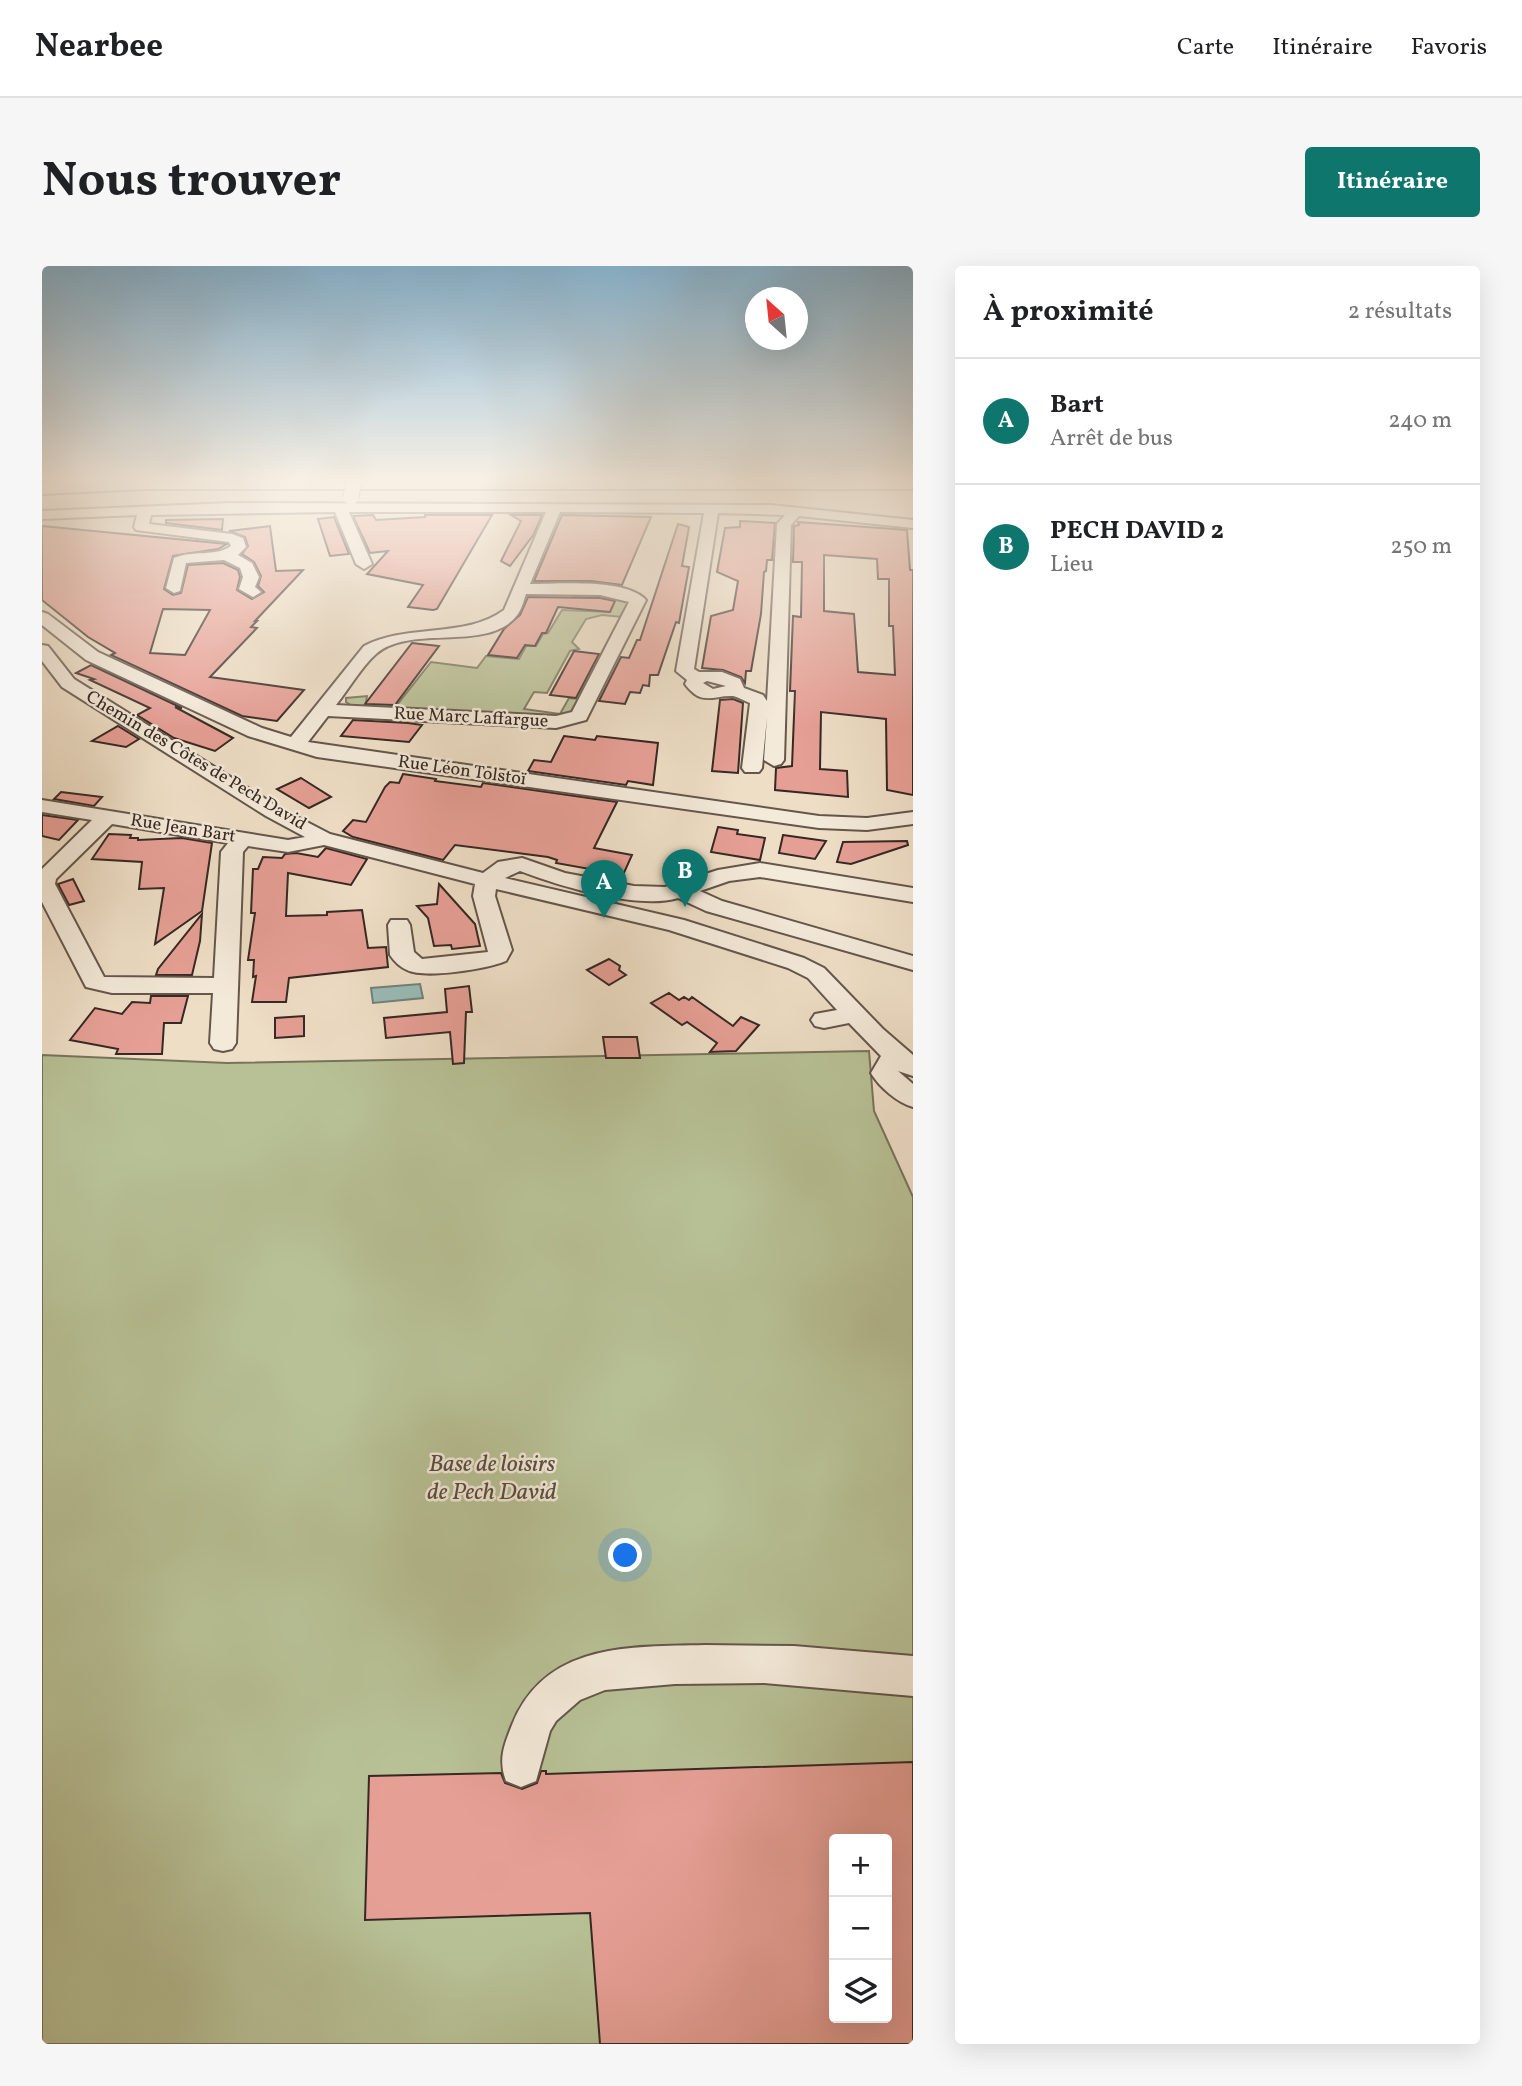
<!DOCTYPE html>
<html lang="fr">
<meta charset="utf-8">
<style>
:root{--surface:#fff;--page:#f6f6f6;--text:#202124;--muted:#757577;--line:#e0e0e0;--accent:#0f766e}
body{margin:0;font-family:Vollkorn,serif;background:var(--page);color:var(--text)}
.controls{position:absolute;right:21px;bottom:21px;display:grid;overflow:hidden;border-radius:7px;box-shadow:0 7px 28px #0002}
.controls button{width:63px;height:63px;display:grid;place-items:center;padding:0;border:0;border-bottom:2px solid var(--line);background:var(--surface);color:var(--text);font:35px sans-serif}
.compass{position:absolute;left:703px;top:21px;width:63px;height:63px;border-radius:50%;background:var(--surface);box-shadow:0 7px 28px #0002;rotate:333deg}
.you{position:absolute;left:584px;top:1290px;width:24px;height:24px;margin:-18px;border:5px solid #fff;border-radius:50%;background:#1a73e8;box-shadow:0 0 0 10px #1a73e833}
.badge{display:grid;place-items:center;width:46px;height:46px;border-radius:50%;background:var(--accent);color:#fff;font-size:23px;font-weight:700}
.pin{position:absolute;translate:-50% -58px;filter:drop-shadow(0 2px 4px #0008)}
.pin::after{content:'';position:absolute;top:37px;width:24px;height:21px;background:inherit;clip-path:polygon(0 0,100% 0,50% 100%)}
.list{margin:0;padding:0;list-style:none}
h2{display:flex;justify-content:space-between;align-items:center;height:91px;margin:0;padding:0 28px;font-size:30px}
h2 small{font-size:23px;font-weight:400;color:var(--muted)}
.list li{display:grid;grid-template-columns:46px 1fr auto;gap:21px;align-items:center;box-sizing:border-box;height:126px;padding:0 28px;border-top:2px solid var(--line)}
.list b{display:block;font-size:26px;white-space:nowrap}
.list p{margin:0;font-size:23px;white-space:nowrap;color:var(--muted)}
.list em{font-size:23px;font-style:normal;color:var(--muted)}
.icon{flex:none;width:38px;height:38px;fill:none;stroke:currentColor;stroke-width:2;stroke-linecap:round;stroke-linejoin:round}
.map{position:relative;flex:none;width:871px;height:1778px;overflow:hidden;border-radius:7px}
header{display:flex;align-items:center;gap:42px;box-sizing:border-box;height:98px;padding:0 35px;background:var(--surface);border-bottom:2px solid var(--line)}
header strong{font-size:33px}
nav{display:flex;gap:38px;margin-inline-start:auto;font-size:24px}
.intro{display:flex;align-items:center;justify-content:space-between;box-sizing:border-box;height:168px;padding:0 42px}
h1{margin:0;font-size:49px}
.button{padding:18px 32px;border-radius:7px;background:var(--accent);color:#fff;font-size:24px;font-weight:700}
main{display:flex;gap:42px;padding:0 42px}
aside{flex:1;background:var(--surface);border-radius:7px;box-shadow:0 7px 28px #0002}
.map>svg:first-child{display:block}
</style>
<header>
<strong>Nearbee</strong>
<nav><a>Carte</a><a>Itinéraire</a><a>Favoris</a></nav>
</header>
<div class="intro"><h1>Nous trouver</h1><a class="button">Itinéraire</a></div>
<main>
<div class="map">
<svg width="871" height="1778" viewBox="0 0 871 1778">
<rect width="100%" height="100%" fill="#eedec6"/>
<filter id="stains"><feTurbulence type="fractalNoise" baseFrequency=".00286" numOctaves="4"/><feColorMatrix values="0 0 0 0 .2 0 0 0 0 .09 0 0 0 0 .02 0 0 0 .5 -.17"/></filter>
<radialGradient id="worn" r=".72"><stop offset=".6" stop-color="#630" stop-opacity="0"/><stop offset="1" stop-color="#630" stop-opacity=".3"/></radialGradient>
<!-- green -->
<g fill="#b8c196" stroke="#77745c" stroke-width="2" fill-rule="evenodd">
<polygon points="576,330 588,335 580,351 560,349 544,353 530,376 537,383 528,385 505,427 492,426 482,443 518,448 527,432 537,433 527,449 515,452 313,442 304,436 304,432 325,430 324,436 355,439 389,396 435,402 444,390 477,393 484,380 494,380 501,368 506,367 520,344 568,346 572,336 531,331 575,334"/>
<path d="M827,785L832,845L871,931V1778H0V789L185,797ZM792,1573H845V1752H792Z"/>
</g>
<!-- water -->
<polygon fill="#99bcb8" stroke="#71817c" stroke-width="2" points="378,718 381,732 331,737 329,722"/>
<!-- building -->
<g fill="#e69f95" stroke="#362823" stroke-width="2" fill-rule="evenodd">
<polygon points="331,249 334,254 383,251 383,249 450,249 395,343 391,344 366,341 381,319 325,308 346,285 328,287 311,250"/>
<polygon points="469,249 500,249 492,268 468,300 459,295 479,255"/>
<polygon points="520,249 609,251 580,319 549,315 492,315"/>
<polygon points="292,251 307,288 288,290 276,253"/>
<polygon points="181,253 180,264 124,257 124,254"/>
<polygon points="698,255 733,257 730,294 725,294 724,305 722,306 719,348 709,405 704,405 703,417 699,411 681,404 660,402 669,350 691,344 696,315 675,306 683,262 698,261"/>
<path d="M756,256L865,264L868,304H871V529L845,524L844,453L779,446L778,503L805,505L806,531L733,524L734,502L750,500L753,425H748L751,350L759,351L760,296H751L752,260L757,259ZM782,289L835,293L836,313H847V360H851L853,409L816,406L812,348L782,345Z"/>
<polygon points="636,258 647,261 640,300 647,301 637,357 634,356 616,409 608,409 607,420 601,419 598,427 588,426 583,438 557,435 579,391 587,392 595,374 598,374"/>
<path d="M0,260L185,278L176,283L131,290L122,323L131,329L139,327L146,299L181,297L196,304L198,311L195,324L210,333L222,326L216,320L219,310L212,296L200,288L206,280L203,271L187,265L228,260L234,305L261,304L213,355H215L209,361L215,362L168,411L262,424L235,455L200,450L69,389L73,387L46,371L0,334ZM121,343L168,344L143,389L108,387Z"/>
<polygon points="486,331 558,332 573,335 568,346 516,341 504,367 500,367 493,380 483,379 475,392 446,389 462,363 478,349"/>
<polygon points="370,377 397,380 353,439 323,438"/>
<polygon points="532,385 557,388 534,432 508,429"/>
<polygon points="49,399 140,442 133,441 191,472 173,485 132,472 95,449 108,442 48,414 52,413 34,407"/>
<polygon points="691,433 701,437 696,507 670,505 678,434"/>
<polygon points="311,454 366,457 380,459 367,476 299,470"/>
<polygon points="76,460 97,473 84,481 50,475"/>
<polygon points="522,470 553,474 555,470 616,477 611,519 586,515 584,519 486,505 492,494 509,496"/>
<polygon points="361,508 394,513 393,515 439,521 441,517 575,536 552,582 590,589 581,609 514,597 515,594 506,591 413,579 401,594 311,571 301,565 311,554 324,556 343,521 348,516 357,517"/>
<polygon points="259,512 289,531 267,542 235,523"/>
<polygon points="19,526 60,531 52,540 12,533"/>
<polygon points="0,549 36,554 17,574 0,570"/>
<polygon points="676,561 696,564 695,568 723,572 718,594 669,586"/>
<polygon points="67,568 89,569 88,572 96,572 96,574 140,572 170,577 160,645 113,678 122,622 97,623 100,596 50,593"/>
<polygon points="741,569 755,571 784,575 773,593 737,587"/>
<polygon points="865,575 866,579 809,598 795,596 801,576"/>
<polygon points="284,582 325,593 309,619 246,607 244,650 285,649 285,646 320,644 326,682 344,681 346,701 247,712 244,736 210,736 214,710 211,711 212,694 206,694 213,647 209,647 211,603 216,603 221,591 240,592 243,588 254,587 276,591"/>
<polygon points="31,613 42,635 27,639 16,618"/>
<polygon points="397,618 433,658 438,680 410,683 409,679 392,680 386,652 375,640 395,638"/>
<polygon points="160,648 158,675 150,709 114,709 116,703"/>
<polygon points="567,693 578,700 577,704 584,709 567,719 545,704"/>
<polygon points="427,720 430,746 424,746 422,797 411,798 408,766 344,772 342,752 405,746 403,723"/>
<polygon points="627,727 637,734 642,731 647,734 650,731 691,760 699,751 717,759 694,785 668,786 675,777 645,756 640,759 609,737"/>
<polygon points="109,730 146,730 139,757 122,757 120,788 74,788 76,783 28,774 53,742 80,748 90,736 108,737"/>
<polygon points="262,750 262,770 233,772 233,752"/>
<polygon points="561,771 595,771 598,792 564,792"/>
<path d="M871,1496V1778H558L548,1647L323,1654L327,1510L459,1507L463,1517L480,1523L495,1517L499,1505H504V1508ZM792,1573H845V1752H792Z"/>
</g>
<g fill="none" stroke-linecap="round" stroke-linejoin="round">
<defs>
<g id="minor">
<polygon points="0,212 69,212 62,216 0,218"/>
<path d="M188,237L729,239L871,254V262L757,250L749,259L742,494L739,498L732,500L722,494L725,451L720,502L717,506H703L700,502L708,437C703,435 696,431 691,430C671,429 660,441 643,418L645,414L634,405L662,247L518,246L488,318C517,318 584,312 604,334L544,454L514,462L286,450L266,476L777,550L825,552L871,546V558L825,564L777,562L275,491L206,470L44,394L0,359V346L6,348L56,386L220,462L249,471L322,380C367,357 422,373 462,344L504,246H307L330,298L322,303L314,298L293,246L109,249L107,258L190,268L201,272L204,281L196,289L210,297L217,311L213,321L219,326L211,331L197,323L201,311L198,302L182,294L144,297L138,325L132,327L124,322L132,292C150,284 174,291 189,280L187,276L94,264L92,261L95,249L0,253V245ZM676,247L743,249L735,258L725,435L721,429L702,422L698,413L680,406H657L652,403ZM484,328L558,329L587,336L530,446L514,450L294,439C307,423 319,401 334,388C369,357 447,388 476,348C480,342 482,334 484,328ZM665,415L684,420L671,423L661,417Z"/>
<path d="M0,379L6,380L32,413L238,542L288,568L441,607L456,596L480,592L523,607L592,620L623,621L676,604L718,597L871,622V636L718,611L687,615L658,625L680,635L871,690V704L664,645L636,632C596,644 517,620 478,605L463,612L642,654L762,692L782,702L841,763L871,789V810L856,805L871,818V841C856,837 837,821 829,807L839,790L807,757L782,762L773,760L769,754L773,748L795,744L766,712L746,702L627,664L454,623L453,630L470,684L464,695C445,703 383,713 365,704C358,701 352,695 348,689L346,659L349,654H365L368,659L372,686L380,693L446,686L431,630L433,618L282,579L246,586L206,580L201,586L194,777L190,783L181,785L172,783L168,777L171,727H70L44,721L0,636V603L50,554L0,546V534L246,574L263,571L224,550L20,421L0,395ZM70,558L186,577L179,586L172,712L62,711L13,618L14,613Z"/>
<path d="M663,1379L752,1380L871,1390V1430L722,1417L633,1418L563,1424L538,1434L514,1455L508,1465L494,1515L479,1521L464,1515C456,1494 462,1479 470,1459C503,1376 588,1381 663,1379Z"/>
</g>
<polygon id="highway" points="104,213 871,213 871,223 104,223 0,228 0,216"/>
</defs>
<!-- minor casing -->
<use href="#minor" stroke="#64564c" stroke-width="4"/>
<!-- highway casing -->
<use href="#highway" stroke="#362823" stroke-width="4"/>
<!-- minor -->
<use href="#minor" fill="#f4eada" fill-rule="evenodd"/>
<!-- highway -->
<use href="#highway" fill="#eedec6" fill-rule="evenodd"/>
<!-- rail -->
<polyline stroke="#362823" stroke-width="2.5" stroke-dasharray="6 6" stroke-linecap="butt" points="0,216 8,212"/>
<defs>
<polyline id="minor-bridge" points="309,231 312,214"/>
</defs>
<!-- minor-bridge casing -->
<use href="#minor-bridge" stroke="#64564c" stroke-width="17" stroke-linecap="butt"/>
<!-- minor-bridge -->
<use href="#minor-bridge" stroke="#f4eada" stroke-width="15"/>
</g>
<!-- sky -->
<linearGradient id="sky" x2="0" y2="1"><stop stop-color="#88b7d5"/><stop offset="0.46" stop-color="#f7f0e5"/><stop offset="1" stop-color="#f7f0e5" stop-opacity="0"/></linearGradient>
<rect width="871" height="461" fill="url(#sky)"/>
<g text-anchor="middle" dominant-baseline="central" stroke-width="5" stroke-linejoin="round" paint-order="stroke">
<!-- far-street labels -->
<g font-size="18" fill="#362823" stroke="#f4eada">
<text transform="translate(429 452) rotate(3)">Rue Marc Laffargue</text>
<text transform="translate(154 495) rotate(31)">Chemin des Côtes de Pech David</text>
<text transform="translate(420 505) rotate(8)">Rue Léon Tolstoï</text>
<text transform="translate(141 563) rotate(9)">Rue Jean Bart</text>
</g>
<!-- near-park labels -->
<g font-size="24" font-style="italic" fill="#564e40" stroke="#f4eada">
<text x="450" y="1199">Base de loisirs<tspan x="450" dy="28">de Pech David</tspan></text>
</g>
</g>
<rect width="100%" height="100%" filter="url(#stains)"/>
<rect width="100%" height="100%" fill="url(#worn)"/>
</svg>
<div class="controls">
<button>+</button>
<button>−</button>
<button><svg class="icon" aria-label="layers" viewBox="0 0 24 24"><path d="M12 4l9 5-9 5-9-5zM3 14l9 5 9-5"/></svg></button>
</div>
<svg class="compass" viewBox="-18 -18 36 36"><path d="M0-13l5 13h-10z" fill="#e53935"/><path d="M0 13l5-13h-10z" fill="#757577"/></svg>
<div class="you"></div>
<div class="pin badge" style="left:562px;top:652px">A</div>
<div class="pin badge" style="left:643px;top:641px">B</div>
</div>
<aside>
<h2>À proximité<small>2 résultats</small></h2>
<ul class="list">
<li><span class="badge">A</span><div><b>Bart</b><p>Arrêt de bus</p></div><em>240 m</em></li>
<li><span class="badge">B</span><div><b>PECH DAVID 2</b><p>Lieu</p></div><em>250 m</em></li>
</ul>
</aside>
</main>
